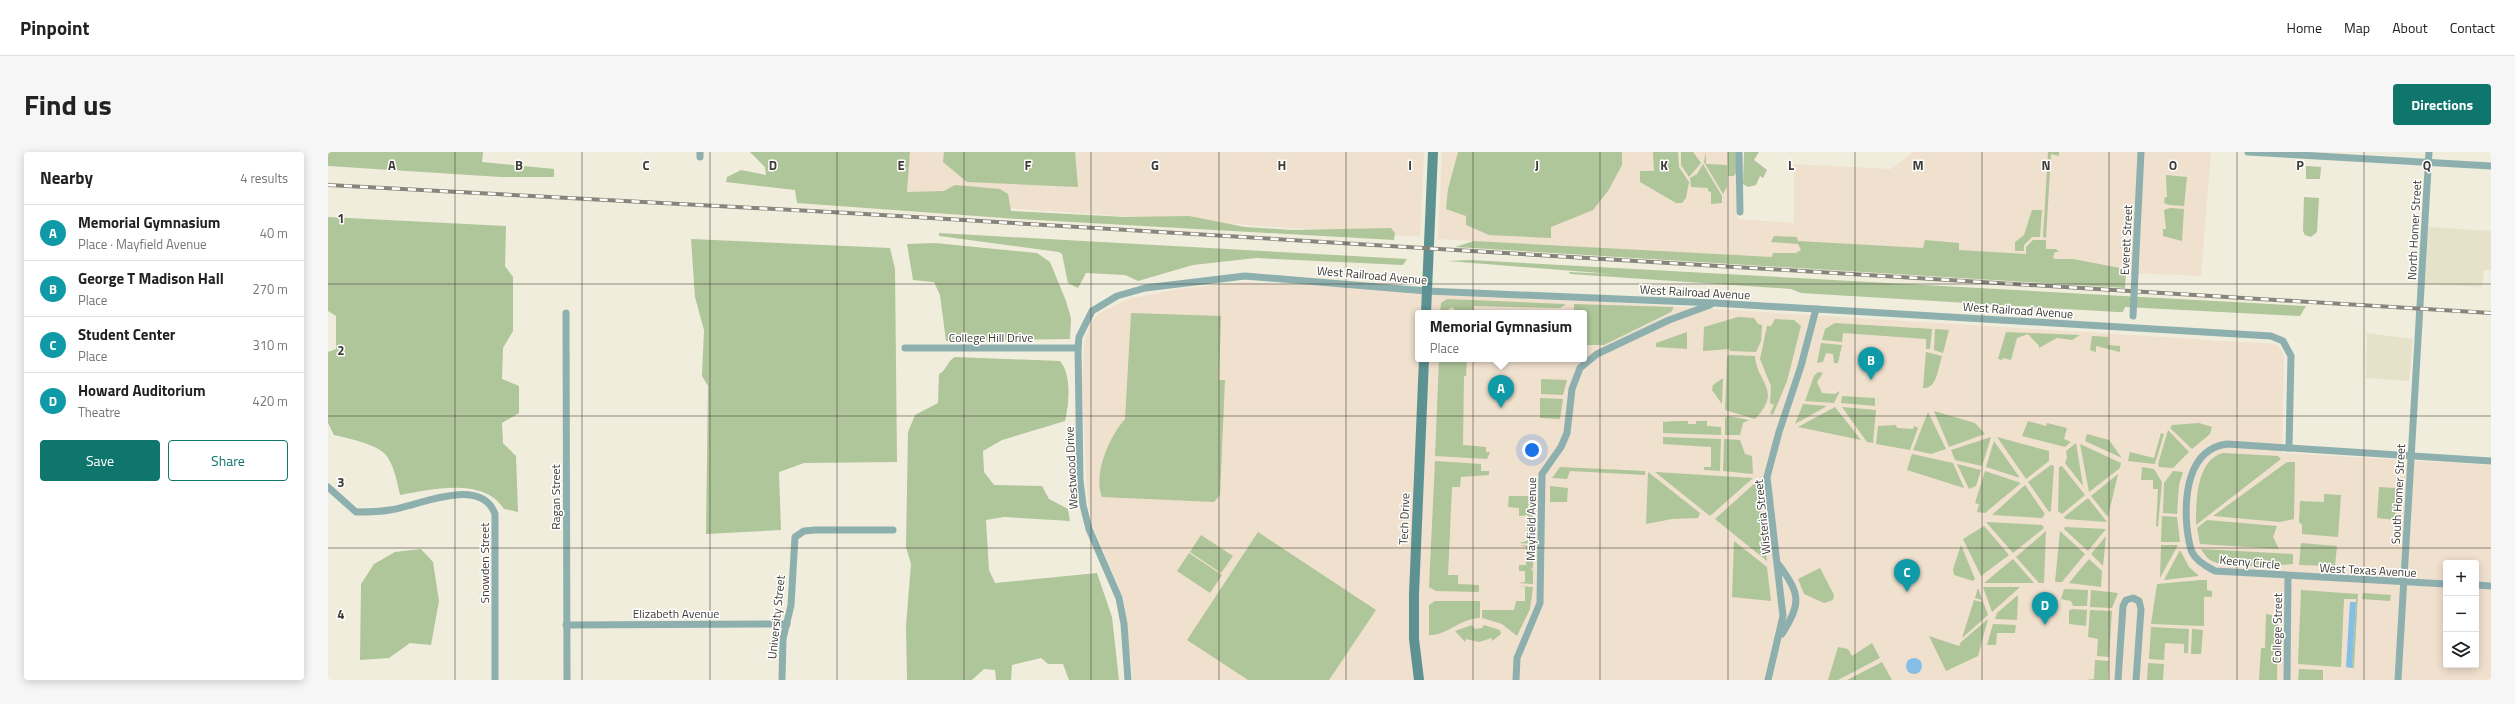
<!DOCTYPE html>
<meta charset="utf-8">
<style>
:root{--surface:#fff;--page:#f6f6f6;--text:#222;--muted:#767676;--line:#e0e0e0;--accent:#0f766e}
body{margin:0;font-family:"Titillium Web",sans-serif;background:var(--page);color:var(--text)}
.controls{position:absolute;right:12px;bottom:12px;display:grid;overflow:hidden;border-radius:4px;box-shadow:0 2px 10px #0003}
.controls button{width:36px;height:36px;display:grid;place-items:center;padding:0;border:0;border-bottom:1px solid var(--line);background:var(--surface);color:var(--text);font:20px sans-serif}
.you{position:absolute;left:1204px;top:298px;width:14px;height:14px;margin:-10px;border:3px solid #fff;border-radius:50%;background:#1a73e8;box-shadow:0 0 0 6px #1a73e833}
.badge{display:grid;place-items:center;width:26px;height:26px;border-radius:50%;background:var(--accent);color:#fff;font-size:13px;font-weight:700}
.pin{position:absolute;translate:-50% -33px;filter:drop-shadow(0 1px 2px #0008)}
.pin::after{content:'';position:absolute;top:21px;width:14px;height:12px;background:inherit;clip-path:polygon(0 0,100% 0,50% 100%)}
.popup{position:absolute;left:1087px;top:158px;width:172px;height:52px;box-sizing:border-box;display:grid;place-content:center;border-radius:4px;background:var(--surface);filter:drop-shadow(0 1px 3px #0005);font-size:13px;white-space:nowrap;color:var(--muted)}
.popup b{font-size:15px;color:var(--text)}
.popup::after{content:'';position:absolute;left:50%;top:100%;margin-left:-8px;border:8px solid transparent;border-top-color:var(--surface)}
.list{margin:0;padding:0;list-style:none}
h2{display:flex;justify-content:space-between;align-items:center;height:52px;margin:0;padding:0 16px;font-size:17px}
h2 small{font-size:13px;font-weight:400;color:var(--muted)}
.list li{display:grid;grid-template-columns:26px 1fr auto;gap:12px;align-items:center;box-sizing:border-box;height:56px;padding:0 16px;border-top:1px solid var(--line)}
.list b{display:block;font-size:15px;white-space:nowrap}
.list p{margin:0;font-size:13px;white-space:nowrap;color:var(--muted)}
.list em{font-size:13px;font-style:normal;color:var(--muted)}
.actions{display:flex;gap:8px;padding:12px 16px}
.actions a{flex:1;padding:9px 0;border:1px solid var(--accent);border-radius:4px;text-align:center;font-size:14px;color:var(--accent)}
.actions .main{background:var(--accent);color:#fff}
.icon{flex:none;width:22px;height:22px;fill:none;stroke:currentColor;stroke-width:2;stroke-linecap:round;stroke-linejoin:round}
.map{position:relative;flex:none;width:2163px;height:528px;overflow:hidden;border-radius:4px}
header{display:flex;align-items:center;gap:24px;box-sizing:border-box;height:56px;padding:0 20px;background:var(--surface);border-bottom:1px solid var(--line)}
header strong{font-size:19px}
nav{display:flex;gap:22px;margin-inline-start:auto;font-size:14px}
.intro{display:flex;align-items:center;justify-content:space-between;box-sizing:border-box;height:96px;padding:0 24px}
h1{margin:0;font-size:28px}
.button{padding:10px 18px;border-radius:4px;background:var(--accent);color:#fff;font-size:14px;font-weight:700}
main{display:flex;gap:24px;padding:0 24px}
aside{flex:1;background:var(--surface);border-radius:4px;box-shadow:0 2px 10px #0003}
.map>svg:first-child{display:block}
</style>
<header>
<strong>Pinpoint</strong>
<nav><a>Home</a><a>Map</a><a>About</a><a>Contact</a></nav>
</header>
<div class="intro"><h1>Find us</h1><a class="button">Directions</a></div>
<main>
<aside>
<h2>Nearby<small>4 results</small></h2>
<ul class="list">
<li><span class="badge" style="background:#0f9aa8">A</span><div><b>Memorial Gymnasium</b><p>Place · Mayfield Avenue</p></div><em>40 m</em></li>
<li><span class="badge" style="background:#0f9aa8">B</span><div><b>George T Madison Hall</b><p>Place</p></div><em>270 m</em></li>
<li><span class="badge" style="background:#0f9aa8">C</span><div><b>Student Center</b><p>Place</p></div><em>310 m</em></li>
<li><span class="badge" style="background:#0f9aa8">D</span><div><b>Howard Auditorium</b><p>Theatre</p></div><em>420 m</em></li>
</ul>
<div class="actions"><a class="main">Save</a><a>Share</a></div>
</aside>
<div class="map">
<svg width="2163" height="528" viewBox="0 0 2163 528">
<rect width="100%" height="100%" fill="#f1eddc"/>
<!-- built -->
<g fill="#e6e2c9">
<polygon points="2100,75 2163,79 2163,118 2156,118 2154,135 2097,132"/>
<polygon points="2039,181 2085,187 2081,229 2038,226"/>
</g>
<!-- education -->
<g fill="#f0e0ce" fill-rule="evenodd">
<polygon points="582,0 1096,0 1092,85 578,49"/>
<polygon points="1114,0 1408,0 1408,61 1411,67 1466,71 1466,12 1563,17 1585,0 1883,0 1873,124 1426,105 1110,87"/>
<path d="M916,130L1099,139L1947,192L1954,198L1956,205L1954,301L2163,313V528H805L796,447L764,372L759,340L754,230L757,186L762,173L770,162L800,147L851,137ZM1090,161H1256V207H1090ZM2118,411H2148V513H2118Z"/>
</g>
<!-- green -->
<g fill="#afc59a">
<polygon points="0,0 155,0 154,10 226,17 226,25 173,25 0,14"/>
<polygon points="422,0 582,0 579,40 616,39 627,33 672,37 680,42 683,59 797,65 861,64 917,75 965,78 1063,76 1067,81 1066,88 691,67 469,51 467,38 398,30 399,25 413,18 438,23 437,15"/>
<polygon points="616,0 747,0 750,35 639,30 615,10"/>
<polygon points="1130,0 1294,0 1294,13 1280,39 1265,58 1223,75 1223,86 1161,83 1138,73 1138,64 1118,57 1120,37"/>
<polygon points="1325,0 1350,0 1351,15 1361,30 1358,46 1354,51 1348,51 1312,30 1312,19 1326,19"/>
<polygon points="1353,0 1365,0 1373,11 1361,25 1353,13"/>
<polygon points="1378,0 1378,12 1399,13 1399,35 1395,42 1376,10"/>
<polygon points="1400,0 1408,0 1408,21 1406,24 1400,24"/>
<polygon points="1416,0 1431,0 1426,8 1439,18 1435,26 1432,24 1428,33 1420,35 1415,32"/>
<polygon points="1720,0 1731,0 1731,4 1723,2 1718,86 1715,85"/>
<polygon points="1375,12 1394,44 1394,51 1383,52 1383,40 1380,39 1380,36 1363,35 1362,26 1369,22"/>
<polygon points="1978,14 1993,15 1992,27 1978,27"/>
<polygon points="1838,23 1859,25 1856,54 1841,53 1836,51 1837,45 1839,45"/>
<polygon points="1976,45 1991,46 1989,80 1983,85 1977,83 1975,79"/>
<polygon points="1842,56 1856,57 1854,89 1835,84 1835,77 1838,77 1836,58"/>
<polygon points="1704,58 1714,58 1712,85 1704,85 1696,93 1696,99 1687,99 1687,90 1696,83"/>
<path d="M0,65L178,74L177,114L185,125V179L175,196L174,227L191,234V261L174,271L175,291L188,304L190,360L176,357C156,325 104,337 72,343C69,330 66,312 57,302C48,292 19,286 6,283L0,271V200L8,197V164L0,159Z"/>
<polygon points="611,81 1079,107 1075,113 928,106 865,113 810,129 797,123 758,121 750,136 740,131 734,102 731,100 611,84"/>
<polygon points="1446,84 1469,85 1470,89 1595,96 1597,88 1631,91 1631,98 1698,102 1698,95 1705,88 1718,88 1718,97 1728,97 1731,100 1727,100 1725,105 1727,107 1745,107 1792,116 1798,120 1797,136 1127,95 1146,89 1444,105 1445,101 1468,101 1473,98 1470,92 1443,90"/>
<polygon points="363,87 562,96 567,117 569,310 476,311 451,320 453,378 378,382 380,234 374,224 376,178 367,145"/>
<polygon points="607,91 709,101 722,110 738,149 743,166 742,187 618,189 612,143 606,130 585,128 579,92"/>
<polygon points="1142,108 1978,154 1972,164 1797,155 1795,160 1789,160 1473,141 1463,137 1242,122 1241,120 1284,122 1120,109"/>
<polygon points="1119,147 1237,152 1237,153 1232,156 1146,154 1146,161 1129,161 1124,155 1117,161 1112,161 1113,151"/>
<polygon points="1246,152 1345,155 1345,157 1343,160 1276,193 1256,193 1256,161 1246,161"/>
<path d="M803,161L893,164L891,228H897L892,343L886,350L774,345C765,322 781,285 797,267Z"/>
<polygon points="1410,165 1426,166 1430,172 1434,173 1433,189 1428,200 1402,199 1401,197 1375,199 1376,175"/>
<polygon points="1447,167 1466,168 1473,174 1459,229 1445,263 1442,261 1446,253 1442,251 1443,234 1432,207 1439,174 1443,174"/>
<polygon points="1507,171 1604,177 1602,197 1598,197 1598,187 1515,181 1514,190 1494,188 1497,177"/>
<polygon points="1607,177 1621,178 1615,201 1606,198"/>
<polygon points="1359,180 1359,197 1328,195 1328,191"/>
<polygon points="1678,180 1752,183 1744,188 1729,186 1711,196 1711,194 1700,182 1689,186 1683,208 1675,206 1674,208 1670,207"/>
<polygon points="1764,184 1780,185 1780,193 1792,194 1792,200 1768,194 1768,200 1762,198"/>
<polygon points="1493,191 1514,193 1510,211 1506,211 1505,202 1498,201 1495,210 1489,211"/>
<path d="M1598,200L1614,204C1610,216 1609,237 1595,236Z"/>
<path d="M1401,203L1427,204C1429,232 1455,237 1427,267L1397,258L1399,205Z"/>
<path d="M627,205L732,209C744,223 741,252 737,269L674,288L655,299L656,320L666,333L714,334L721,347L740,357L742,369L676,365L658,368L661,418L667,431L769,421L784,465L791,528H741L735,512H720L713,506L684,513L683,528H668L667,518L656,517L644,528H579L578,474L583,412L578,395L580,280L587,263L610,251L611,222C619,218 619,209 627,205Z"/>
<polygon points="1111,207 1139,207 1138,224 1136,224 1135,293 1158,295 1158,300 1162,300 1159,307 1107,304"/>
<polygon points="1490,220 1495,221 1489,230 1494,241 1507,242 1512,239 1506,251 1477,249 1486,224"/>
<polygon points="1395,226 1394,252 1384,238 1385,233"/>
<polygon points="1213,227 1239,228 1235,243 1213,242"/>
<polygon points="1514,244 1547,246 1547,254 1513,251"/>
<polygon points="1212,246 1235,247 1232,267 1212,266"/>
<polygon points="1475,252 1499,254 1467,272"/>
<polygon points="1507,255 1533,288 1470,275"/>
<polygon points="1514,255 1548,258 1545,291 1539,290"/>
<polygon points="1606,259 1647,271 1657,282 1621,295"/>
<polygon points="1600,260 1618,297 1603,302 1585,298"/>
<polygon points="1400,264 1421,268 1415,271 1412,283 1397,283 1397,266"/>
<polygon points="1349,269 1360,269 1360,272 1368,272 1368,269 1379,269 1379,274 1393,275 1393,283 1335,281 1335,270"/>
<polygon points="1700,269 1718,274 1719,271 1739,276 1736,287 1743,290 1737,295 1694,284"/>
<polygon points="1871,271 1884,275 1882,282 1864,297 1842,276 1844,273"/>
<polygon points="1568,273 1569,276 1585,277 1586,274 1590,276 1582,298 1548,292 1550,274"/>
<polygon points="1840,278 1861,300 1845,316 1831,315 1830,312"/>
<polygon points="1833,281 1836,282 1827,312 1800,309 1802,300 1826,306"/>
<polygon points="1759,282 1781,288 1794,306 1757,289"/>
<polygon points="1335,285 1393,287 1392,319 1376,318 1376,315 1383,315 1383,295 1335,292"/>
<polygon points="1663,285 1654,314 1627,308 1623,298"/>
<polygon points="1669,285 1721,299 1721,309 1698,327"/>
<polygon points="1396,287 1412,288 1417,302 1424,304 1425,322 1395,319"/>
<polygon points="1666,289 1692,326 1658,315"/>
<polygon points="1748,291 1755,334 1737,311 1739,306 1738,299"/>
<polygon points="1752,292 1793,311 1792,316 1761,340"/>
<path d="M1895,301L1950,304L1953,307L1868,373C1868,349 1868,308 1895,301Z"/>
<polygon points="1584,302 1625,311 1636,336 1579,318"/>
<polygon points="1107,309 1153,312 1153,319 1161,319 1161,323 1133,325 1132,335 1124,335 1120,423 1130,423 1130,432 1151,433 1151,440 1108,439 1101,435"/>
<polygon points="1959,310 1967,310 1966,367 1952,370 1885,364"/>
<polygon points="1629,312 1653,318 1648,334 1641,337"/>
<polygon points="1723,313 1726,314 1723,359 1721,360 1700,330"/>
<polygon points="1734,314 1757,343 1734,362 1730,359 1731,315"/>
<polygon points="1232,315 1317,319 1317,323 1242,319 1239,327 1224,326"/>
<polygon points="1814,315 1826,317 1834,330 1830,375 1828,374 1830,337 1825,337 1825,328 1813,328"/>
<polygon points="1657,319 1693,331 1657,361 1649,360 1651,352 1647,351"/>
<polygon points="1845,319 1855,320 1851,333 1849,362 1835,361 1836,331"/>
<polygon points="1320,320 1372,361 1370,366 1344,367 1318,372"/>
<polygon points="1327,320 1425,326 1382,364"/>
<polygon points="1790,322 1780,365 1763,344"/>
<polygon points="1427,331 1430,340 1439,409 1387,367"/>
<polygon points="1697,333 1717,362 1714,366 1664,363"/>
<polygon points="1222,334 1240,336 1239,350 1222,350"/>
<polygon points="2051,335 2068,336 2067,368 2049,366"/>
<polygon points="1996,342 2013,343 2010,385 1974,382 1974,373 1971,370 1972,349 1996,350"/>
<polygon points="1181,344 1200,344 1205,348 1205,392 1191,391 1199,389 1200,363 1191,364 1191,356 1180,355"/>
<polygon points="1760,346 1779,370 1737,367 1736,365"/>
<polygon points="1834,364 1849,365 1852,390 1833,390"/>
<polygon points="1879,368 1949,374 1945,385 1951,397 1872,392 1869,376"/>
<polygon points="1658,370 1714,373 1716,376 1685,401"/>
<polygon points="1656,374 1681,403 1653,424 1635,387"/>
<polygon points="1737,375 1778,377 1760,399 1736,377"/>
<polygon points="1718,379 1716,431 1711,431 1688,405"/>
<polygon points="1732,379 1757,402 1734,430 1727,430"/>
<polygon points="930,380 1048,458 1001,528 920,528 859,488"/>
<polygon points="873,383 905,404 893,421 862,400"/>
<polygon points="1778,384 1775,414 1763,402"/>
<polygon points="1406,389 1439,415 1443,449 1404,445"/>
<polygon points="1973,391 2009,394 2007,414 1971,413"/>
<polygon points="1191,393 1205,394 1205,416 1203,417 1205,419 1205,432 1190,431 1197,430 1197,419 1191,419 1191,413 1198,413 1198,395"/>
<polygon points="1633,393 1647,427 1645,429 1626,423 1625,417"/>
<polygon points="1833,393 1850,393 1832,426"/>
<polygon points="93,397 105,410 111,449 103,493 82,491 61,506 32,508 33,432 46,412 67,400"/>
<path d="M1873,397L1965,402V412C1948,414 1902,416 1886,410C1880,408 1877,403 1873,397Z"/>
<polygon points="1852,398 1861,415 1871,424 1836,428"/>
<polygon points="861,401 894,423 882,441 849,419"/>
<polygon points="1685,407 1706,431 1656,431"/>
<polygon points="1761,407 1774,419 1773,435 1741,431"/>
<polygon points="1492,416 1506,443 1505,448 1496,451 1476,442 1470,427"/>
<polygon points="1873,428 1879,428 1879,438 1884,439 1884,445 1876,445 1876,474 1823,472 1829,432"/>
<polygon points="1190,434 1205,435 1202,457 1189,484 1174,472 1154,466 1154,458 1186,458 1188,449 1197,449 1197,435"/>
<polygon points="1655,435 1692,435 1664,460"/>
<polygon points="1650,436 1660,463 1634,486 1646,448 1653,450 1654,448 1647,446"/>
<polygon points="1736,437 1760,438 1759,454 1745,454 1743,449 1733,447"/>
<polygon points="1763,438 1790,441 1784,456 1762,455"/>
<polygon points="1973,438 2030,442 2026,516 2024,516 2028,447 2016,447 2013,515 1970,512"/>
<polygon points="2035,441 2063,443 2062,449 2034,447"/>
<polygon points="1690,443 1689,468 1667,467 1669,461"/>
<path d="M1107,449H1152V466C1130,467 1119,484 1101,483V453Z"/>
<polygon points="1745,457 1759,458 1758,474 1741,472 1741,458"/>
<polygon points="1762,458 1784,459 1781,505 1769,504 1770,487 1760,485"/>
<polygon points="1938,462 1950,464 1949,528 1931,528 1933,496 1937,496"/>
<polygon points="1660,467 1650,504 1618,519 1601,484 1631,494 1633,490"/>
<polygon points="1665,472 1688,473 1687,481 1669,481 1668,493 1659,493"/>
<polygon points="1144,473 1147,477 1154,476 1156,473 1172,478 1173,482 1164,489 1164,486 1151,490 1138,487 1137,490 1127,479"/>
<polygon points="1823,475 1861,477 1860,501 1856,501 1856,492 1837,491 1836,508 1821,507"/>
<polygon points="1864,477 1875,478 1873,502 1863,502"/>
<polygon points="1544,491 1552,506 1510,528 1500,528 1510,495 1520,497 1524,504"/>
<polygon points="1767,508 1781,509 1780,528 1758,528 1766,527"/>
<polygon points="1554,510 1564,528 1519,528"/>
<polygon points="1820,511 1836,512 1835,528 1819,528"/>
<polygon points="1971,517 1995,518 1995,528 1970,528"/>
</g>
<!-- water -->
<g fill="#85bfe7">
<polygon points="2022,450 2028,450 2024,516 2018,515"/>
<circle cx="1586" cy="514" r="8"/>
</g>
<g fill="none" stroke-linecap="round" stroke-linejoin="round">
<!-- street -->
<g stroke="#8db0af" stroke-width="7">
<polyline points="372,0 372,5"/>
<polyline points="1411,0 1412,60"/>
<polyline points="1920,0 2163,14"/>
<polyline points="1807,121 1813,0"/>
<polyline points="238,161 239,528"/>
<polyline points="577,196 750,196"/>
<path d="M0,335L28,360C40,360 51,360 62,358C90,354 153,323 167,362V528"/>
<path d="M1451,413C1473,443 1473,451 1454,482"/>
<path d="M2118,432L1887,419C1879,415 1868,409 1864,400C1861,393 1860,384 1859,376C1856,344 1860,297 1899,292L2163,309"/>
<polyline points="2148,433 2163,434"/>
<polyline points="238,473 459,472"/>
<polyline points="454,528 455,487 463,453 467,385 476,379 487,378 565,378"/>
<polyline points="800,528 796,472 791,446 761,377 755,353 752,328 750,196 751,185 764,159 789,144 817,136 917,124 1099,139 1386,151 1943,184 1955,189 1963,204 1961,296"/>
<polyline points="1188,528 1189,506 1212,451 1214,322 1233,295 1239,281 1244,237 1252,216 1269,202 1341,168 1382,153"/>
<polyline points="1440,528 1455,464 1439,325 1451,280 1473,214 1488,157"/>
<polyline points="1790,528 1795,454 1798,448 1805,446 1811,449 1813,457 1808,528"/>
<polyline points="1959,528 1960,424"/>
<polyline points="2070,528 2101,0"/>
</g>
<!-- secondary -->
<g stroke="#5c9291" stroke-width="10">
<polyline points="1098,161 1105,0"/>
<polyline points="1091,528 1086,487 1086,442 1096,207"/>
</g>
<defs>
<polyline id="rail" points="0,33 520,61 2163,161"/>
</defs>
<!-- rail casing -->
<use href="#rail" stroke="#878579" stroke-width="4"/>
<!-- rail -->
<use href="#rail" stroke="#fff" stroke-width="2.5" stroke-dasharray="8" stroke-linecap="butt"/>
<!-- street-bridge -->
<polyline stroke="#8db0af" stroke-width="7" points="1805,164 1807,121"/>
</g>
<!-- grid -->
<path fill="none" stroke="#3e3c35" stroke-width="1" stroke-opacity="0.55" d="M127,0V528M254,0V528M382,0V528M509,0V528M636,0V528M763,0V528M891,0V528M1018,0V528M1145,0V528M1272,0V528M1400,0V528M1527,0V528M1654,0V528M1781,0V528M1909,0V528M2036,0V528M0,132H2163M0,264H2163M0,396H2163"/>
<g text-anchor="middle" dominant-baseline="central" stroke-width="3" stroke-linejoin="round" paint-order="stroke">
<!-- street labels -->
<g font-size="12" fill="#3e3c35" stroke="#fff">
<text transform="translate(2086 78) rotate(-87)">North Homer Street</text>
<text transform="translate(1798 88) rotate(-87)">Everett Street</text>
<text transform="translate(1044 123) rotate(5)">West Railroad Avenue</text>
<text transform="translate(1367 140) rotate(3)">West Railroad Avenue</text>
<text transform="translate(1690 158) rotate(4)">West Railroad Avenue</text>
<text x="663" y="185">College Hill Drive</text>
<text transform="translate(743 316) rotate(-93)">Westwood Drive</text>
<text transform="translate(2070 342) rotate(-87)">South Homer Street</text>
<text transform="translate(227 345) rotate(-90)">Ragan Street</text>
<text transform="translate(1434 365) rotate(-96)">Wisteria Street</text>
<text transform="translate(1076 367) rotate(-88)">Tech Drive</text>
<text transform="translate(1203 367) rotate(-89)">Mayfield Avenue</text>
<text transform="translate(1922 410) rotate(5)">Keeny Circle</text>
<text transform="translate(156 411) rotate(-90)">Snowden Street</text>
<text transform="translate(2040 418) rotate(3)">West Texas Avenue</text>
<text x="348" y="461">Elizabeth Avenue</text>
<text transform="translate(448 465) rotate(-84)">University Street</text>
<text transform="translate(1949 476) rotate(-89)">College Street</text>
</g>
</g>
<g font-size="13" text-anchor="middle" font-weight="bold" fill="#3e3c35" stroke="#fff" stroke-width="3" stroke-linejoin="round" paint-order="stroke">
<text x="64" y="18">A</text>
<text x="191" y="18">B</text>
<text x="318" y="18">C</text>
<text x="445" y="18">D</text>
<text x="573" y="18">E</text>
<text x="700" y="18">F</text>
<text x="827" y="18">G</text>
<text x="954" y="18">H</text>
<text x="1082" y="18">I</text>
<text x="1209" y="18">J</text>
<text x="1336" y="18">K</text>
<text x="1463" y="18">L</text>
<text x="1590" y="18">M</text>
<text x="1718" y="18">N</text>
<text x="1845" y="18">O</text>
<text x="1972" y="18">P</text>
<text x="2099" y="18">Q</text>
<text x="13" y="71">1</text>
<text x="13" y="203">2</text>
<text x="13" y="335">3</text>
<text x="13" y="467">4</text>
</g>
</svg>
<div class="controls">
<button>+</button>
<button>−</button>
<button><svg class="icon" aria-label="layers" viewBox="0 0 24 24"><path d="M12 4l9 5-9 5-9-5zM3 14l9 5 9-5"/></svg></button>
</div>
<div class="you"></div>
<div class="pin badge" style="left:1173px;top:256px;background:#0f9aa8">A</div>
<div class="popup"><b>Memorial Gymnasium</b>Place</div>
<div class="pin badge" style="left:1543px;top:228px;background:#0f9aa8">B</div>
<div class="pin badge" style="left:1579px;top:440px;background:#0f9aa8">C</div>
<div class="pin badge" style="left:1717px;top:473px;background:#0f9aa8">D</div>
</div>
</main>
